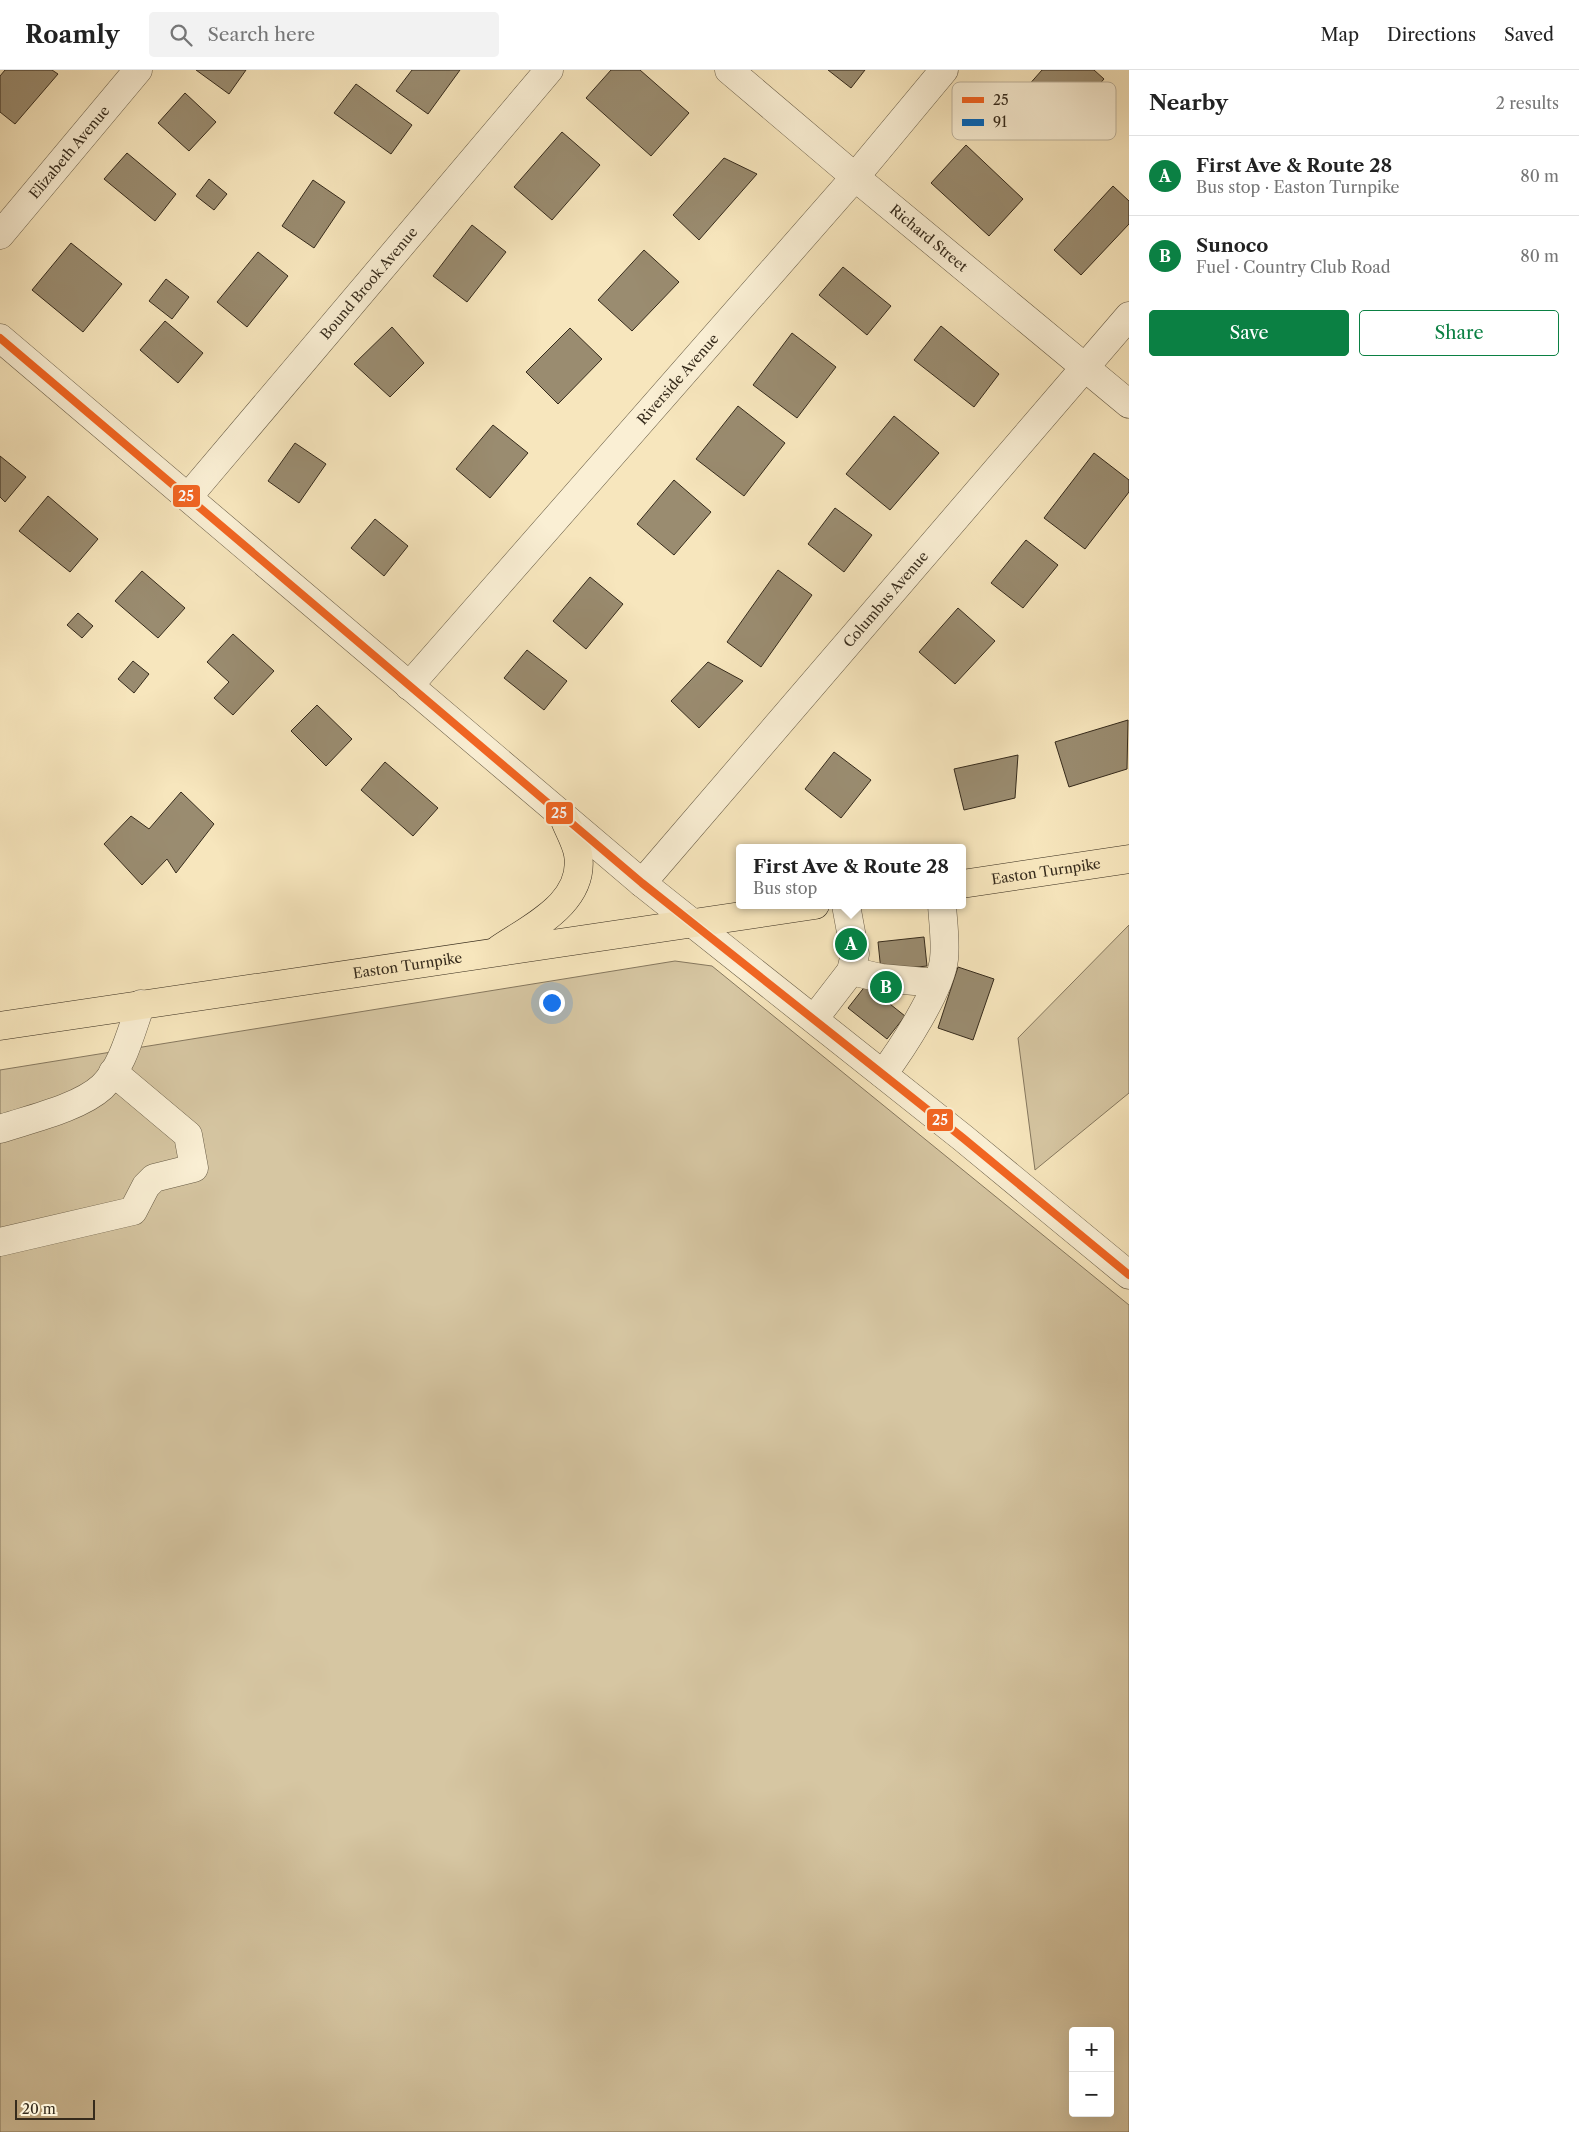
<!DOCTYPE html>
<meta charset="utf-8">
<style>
:root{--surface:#fff;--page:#f2f2f2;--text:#222;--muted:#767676;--line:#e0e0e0;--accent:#0b8043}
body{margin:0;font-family:"Libre Caslon Text",serif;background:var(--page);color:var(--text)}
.controls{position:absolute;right:15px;bottom:15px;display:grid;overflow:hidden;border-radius:5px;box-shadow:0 5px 20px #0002}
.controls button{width:45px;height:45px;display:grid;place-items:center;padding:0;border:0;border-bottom:1px solid var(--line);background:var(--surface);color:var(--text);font:25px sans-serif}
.scale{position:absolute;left:15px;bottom:12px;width:80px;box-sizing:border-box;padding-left:5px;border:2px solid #362b1c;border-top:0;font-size:14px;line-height:18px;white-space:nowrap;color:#362b1c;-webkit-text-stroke:4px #faefd4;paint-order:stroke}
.you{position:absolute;left:551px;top:932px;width:18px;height:18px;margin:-12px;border:4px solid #fff;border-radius:50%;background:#1a73e8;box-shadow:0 0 0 8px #1a73e833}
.badge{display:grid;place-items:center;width:32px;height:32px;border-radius:50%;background:var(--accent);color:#fff;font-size:16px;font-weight:700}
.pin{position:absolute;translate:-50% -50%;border:2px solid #fff;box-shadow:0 1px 5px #0006}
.popup{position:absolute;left:736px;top:774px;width:230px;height:65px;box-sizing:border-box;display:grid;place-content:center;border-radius:5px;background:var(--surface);filter:drop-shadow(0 1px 4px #0005);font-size:16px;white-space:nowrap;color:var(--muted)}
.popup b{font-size:19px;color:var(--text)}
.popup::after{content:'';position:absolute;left:50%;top:100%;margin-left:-10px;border:10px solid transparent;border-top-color:var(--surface)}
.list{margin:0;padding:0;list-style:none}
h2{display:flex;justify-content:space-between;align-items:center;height:65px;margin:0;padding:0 20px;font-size:21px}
h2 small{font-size:16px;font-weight:400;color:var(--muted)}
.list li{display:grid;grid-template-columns:32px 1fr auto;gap:15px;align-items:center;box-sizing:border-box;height:80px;padding:0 20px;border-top:1px solid var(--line)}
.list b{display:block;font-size:19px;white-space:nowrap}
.list p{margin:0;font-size:16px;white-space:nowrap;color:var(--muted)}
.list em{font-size:16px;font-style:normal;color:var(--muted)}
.actions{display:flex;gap:10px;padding:15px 20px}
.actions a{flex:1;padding:11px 0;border:1px solid var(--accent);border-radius:5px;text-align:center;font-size:18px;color:var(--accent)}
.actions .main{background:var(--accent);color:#fff}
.icon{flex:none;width:28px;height:28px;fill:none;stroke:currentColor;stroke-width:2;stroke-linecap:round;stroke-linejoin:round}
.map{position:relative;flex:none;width:1129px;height:2062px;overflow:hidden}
header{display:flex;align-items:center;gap:30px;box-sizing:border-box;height:70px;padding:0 25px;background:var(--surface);border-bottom:1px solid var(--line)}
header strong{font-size:24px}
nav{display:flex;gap:28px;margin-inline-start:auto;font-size:18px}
.search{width:350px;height:45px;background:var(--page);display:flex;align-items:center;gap:12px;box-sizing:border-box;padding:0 18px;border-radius:5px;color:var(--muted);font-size:19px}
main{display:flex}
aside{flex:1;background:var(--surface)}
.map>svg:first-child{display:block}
</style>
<header>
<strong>Roamly</strong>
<div class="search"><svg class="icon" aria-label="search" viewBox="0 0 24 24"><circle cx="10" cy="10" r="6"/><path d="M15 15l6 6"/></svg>Search here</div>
<nav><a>Map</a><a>Directions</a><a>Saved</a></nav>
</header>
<main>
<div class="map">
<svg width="1129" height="2062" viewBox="0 0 1129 2062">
<rect width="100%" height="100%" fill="#f7e6bd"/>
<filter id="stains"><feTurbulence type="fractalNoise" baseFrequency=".004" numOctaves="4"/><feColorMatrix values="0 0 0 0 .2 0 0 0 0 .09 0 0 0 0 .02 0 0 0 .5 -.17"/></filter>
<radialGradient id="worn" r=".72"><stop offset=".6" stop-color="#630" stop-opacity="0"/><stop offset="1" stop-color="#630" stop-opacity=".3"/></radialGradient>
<!-- green -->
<g fill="#d6c6a2" stroke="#86785f" fill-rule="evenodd">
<polygon points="1129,855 1129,1023 1035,1100 1018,968"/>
<path d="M675,891L712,896L1129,1235V2062H0V1000ZM1073,1961H1110V2043H1073Z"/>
</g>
<!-- building -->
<g fill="#9a8c70" stroke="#362b1c">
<polygon points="5,0 52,0 58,4 15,54 0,42 0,6"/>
<polygon points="196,0 246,0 229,24"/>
<polygon points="412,0 460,0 428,44 396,21"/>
<polygon points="611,0 640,0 689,43 651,86 586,28"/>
<polygon points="828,0 865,0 851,18"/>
<polygon points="1042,0 1094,0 1104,9 1051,69 1012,34"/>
<polygon points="356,14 412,55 391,84 334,43"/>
<polygon points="185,23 216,52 189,81 158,53"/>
<polygon points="562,62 600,95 552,150 514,117"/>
<polygon points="966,75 1023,129 989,166 931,113"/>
<polygon points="127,83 176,124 155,151 104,109"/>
<polygon points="724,88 757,104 699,170 673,145"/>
<polygon points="209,109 227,124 214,140 196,126"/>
<polygon points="313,110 345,132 314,178 282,156"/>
<polygon points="1113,116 1129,131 1129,154 1081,205 1054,180"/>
<polygon points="472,155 506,182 467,232 433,206"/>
<polygon points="71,173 122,214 83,262 32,220"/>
<polygon points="644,180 679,212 632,261 598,230"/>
<polygon points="258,182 288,206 247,257 217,232"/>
<polygon points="843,197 891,236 867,265 819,225"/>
<polygon points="166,209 189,227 172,249 149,231"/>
<polygon points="165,251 203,283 178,313 140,280"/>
<polygon points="941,256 999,304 974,337 914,290"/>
<polygon points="392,257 424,293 390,327 354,294"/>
<polygon points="570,258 602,289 558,334 526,302"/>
<polygon points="792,263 836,297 797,348 753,315"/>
<polygon points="738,336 785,373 744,426 696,389"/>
<polygon points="894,346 939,383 890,440 846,404"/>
<polygon points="493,355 528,383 490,428 456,399"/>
<polygon points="295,373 326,394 299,433 268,411"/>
<polygon points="1094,383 1129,410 1129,422 1085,479 1044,448"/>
<polygon points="0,386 26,407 5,432 0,427"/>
<polygon points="674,410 711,442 674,485 637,454"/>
<polygon points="48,426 98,469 70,502 19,461"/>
<polygon points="835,438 872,465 844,502 808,474"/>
<polygon points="375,449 408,476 384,506 351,478"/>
<polygon points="1026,470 1058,495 1023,538 991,513"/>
<polygon points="778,500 812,525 761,597 727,572"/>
<polygon points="142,501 185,538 158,568 115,531"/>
<polygon points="590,507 623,534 586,579 553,551"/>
<polygon points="958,538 995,571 955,614 919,582"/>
<polygon points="78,543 93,556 82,568 67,555"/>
<polygon points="233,564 274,601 233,645 214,628 229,612 207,592"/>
<polygon points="527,580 567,611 544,640 504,608"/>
<polygon points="133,591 149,604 134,623 118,609"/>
<polygon points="708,592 743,611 699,658 671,631"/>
<polygon points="317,635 352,669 326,696 291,661"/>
<polygon points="1128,650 1127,699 1069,717 1055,672"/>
<polygon points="834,682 871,710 841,748 805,719"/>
<polygon points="1018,685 1015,728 964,740 954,699"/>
<polygon points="385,692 438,738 413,766 361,720"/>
<polygon points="181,722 214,754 176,803 167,789 142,815 104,774 131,746 149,759"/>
<polygon points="924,867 927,896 881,901 878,872"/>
<polygon points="958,897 994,909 973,970 938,958"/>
<polygon points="866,915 905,946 887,969 848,938"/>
</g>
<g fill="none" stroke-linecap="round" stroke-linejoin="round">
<defs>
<g id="minor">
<path id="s1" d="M729,0L855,107L1129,334"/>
<path id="s2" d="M0,165L138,0"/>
<polyline points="0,268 642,813 963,1068 1129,1205"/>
<path id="s3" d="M188,427L549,0"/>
<path id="s4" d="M409,616L855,107L944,0"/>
<path id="s5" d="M642,813L1129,246"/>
<polyline points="851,901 881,908 937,913"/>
<polyline points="814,949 851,901 855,884 846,835"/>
<path d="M883,1004C901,980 941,919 944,889C946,872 943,852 942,835"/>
<path d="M0,1059C30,1049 79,1038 102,1017C123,997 131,961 141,934"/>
<polyline points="0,1172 133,1141 146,1116 154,1108 194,1098 188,1065 113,1002"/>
</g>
<g id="major">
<path id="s6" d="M962,814L1129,789"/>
<path d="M499,879C533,856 586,832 578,784C576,772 568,759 564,748"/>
<path id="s7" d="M0,956L815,835"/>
</g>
</defs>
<!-- minor casing -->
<use href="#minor" stroke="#665a44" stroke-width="29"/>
<!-- major casing -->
<use href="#major" stroke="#362b1c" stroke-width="29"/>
<!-- minor -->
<use href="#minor" stroke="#faefd4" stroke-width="28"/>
<!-- major -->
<use href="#major" stroke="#f7e6bd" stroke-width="28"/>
<defs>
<polyline id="bus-1" points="0,268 642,813 963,1068 1129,1205"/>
</defs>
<!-- bus-1 casing -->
<use href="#bus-1" stroke="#faefd4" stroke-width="11"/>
<!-- bus-1 -->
<use href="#bus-1" stroke="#f26522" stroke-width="8"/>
</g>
<g text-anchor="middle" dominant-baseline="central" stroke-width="4" stroke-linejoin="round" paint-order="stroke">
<!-- street labels -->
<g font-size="14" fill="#362b1c" stroke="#faefd4">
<text stroke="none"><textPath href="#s2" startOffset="108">Elizabeth Avenue</textPath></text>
<text stroke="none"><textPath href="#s1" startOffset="261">Richard Street</textPath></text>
<text stroke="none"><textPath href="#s3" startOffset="280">Bound Brook Avenue</textPath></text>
<text stroke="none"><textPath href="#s4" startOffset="408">Riverside Avenue</textPath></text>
<text stroke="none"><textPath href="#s5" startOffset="374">Columbus Avenue</textPath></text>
<text stroke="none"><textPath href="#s6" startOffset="85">Easton Turnpike</textPath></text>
<text stroke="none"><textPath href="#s7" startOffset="412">Easton Turnpike</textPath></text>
</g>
</g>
<!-- legend -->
<rect x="952" y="12" width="164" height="58" rx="8" fill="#faefd4" stroke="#bfb49d" stroke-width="1"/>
<rect x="962" y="27" width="22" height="6" fill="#f26522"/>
<rect x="962" y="49" width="22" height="7" fill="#0065bd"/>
<g font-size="14" fill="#362b1c">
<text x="993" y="35">25</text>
<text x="993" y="57">91</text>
</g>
<g stroke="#faefd4" stroke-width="2">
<rect x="172" y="414" width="29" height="24" rx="5" fill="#f26522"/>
<rect x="545" y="731" width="29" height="24" rx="5" fill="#f26522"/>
<rect x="926" y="1038" width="28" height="24" rx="5" fill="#f26522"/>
</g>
<g font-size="14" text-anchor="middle" font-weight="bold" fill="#fff">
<text x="186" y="431">25</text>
<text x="559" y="748">25</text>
<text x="940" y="1055">25</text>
</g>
<rect width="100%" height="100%" filter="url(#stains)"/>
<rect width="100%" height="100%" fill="url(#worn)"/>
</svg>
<div class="controls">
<button>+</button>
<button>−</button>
</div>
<div class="scale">20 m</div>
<div class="you"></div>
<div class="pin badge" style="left:851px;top:874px">A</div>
<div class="popup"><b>First Ave &amp; Route 28</b>Bus stop</div>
<div class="pin badge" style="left:886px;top:917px">B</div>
</div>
<aside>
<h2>Nearby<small>2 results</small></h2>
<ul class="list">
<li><span class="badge">A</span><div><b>First Ave &amp; Route 28</b><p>Bus stop · Easton Turnpike</p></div><em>80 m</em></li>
<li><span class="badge">B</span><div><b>Sunoco</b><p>Fuel · Country Club Road</p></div><em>80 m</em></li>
</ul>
<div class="actions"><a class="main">Save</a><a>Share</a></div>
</aside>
</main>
